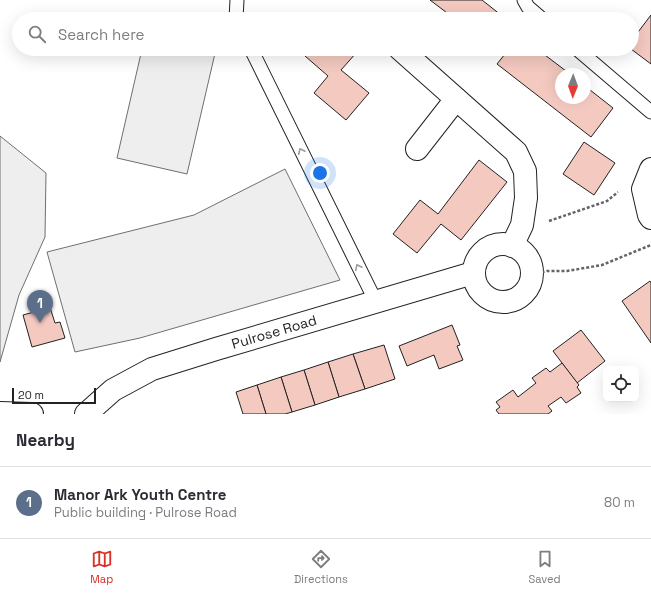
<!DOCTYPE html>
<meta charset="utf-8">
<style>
:root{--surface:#fff;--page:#f2f2f3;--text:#2b2b33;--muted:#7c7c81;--line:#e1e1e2;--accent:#d93025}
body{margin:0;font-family:"Space Grotesk",sans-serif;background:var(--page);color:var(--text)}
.controls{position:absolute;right:12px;bottom:12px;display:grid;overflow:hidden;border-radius:8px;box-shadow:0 4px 16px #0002}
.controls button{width:36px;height:36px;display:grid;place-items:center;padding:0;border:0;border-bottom:1px solid var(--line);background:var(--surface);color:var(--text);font:20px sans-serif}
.compass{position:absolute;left:555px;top:68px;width:36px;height:36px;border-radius:50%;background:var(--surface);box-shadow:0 4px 16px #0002;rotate:181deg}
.scale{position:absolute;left:12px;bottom:10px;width:84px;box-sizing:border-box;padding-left:4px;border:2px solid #222;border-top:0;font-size:11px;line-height:14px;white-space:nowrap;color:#222;-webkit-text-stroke:3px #fff;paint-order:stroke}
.you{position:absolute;left:320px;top:173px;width:14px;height:14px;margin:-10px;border:3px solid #fff;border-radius:50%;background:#1a73e8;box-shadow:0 0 0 6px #1a73e833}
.badge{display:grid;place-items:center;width:26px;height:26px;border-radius:50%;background:var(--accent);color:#fff;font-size:13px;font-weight:700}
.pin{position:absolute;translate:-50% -33px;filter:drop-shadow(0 1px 2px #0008)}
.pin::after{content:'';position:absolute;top:21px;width:14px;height:12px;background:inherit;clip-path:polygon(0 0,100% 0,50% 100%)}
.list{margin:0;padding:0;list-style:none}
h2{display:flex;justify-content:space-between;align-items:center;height:52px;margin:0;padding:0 16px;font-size:17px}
h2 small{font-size:13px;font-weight:400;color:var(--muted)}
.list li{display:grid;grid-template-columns:26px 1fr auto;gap:12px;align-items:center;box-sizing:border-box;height:72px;padding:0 16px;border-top:1px solid var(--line)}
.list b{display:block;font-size:15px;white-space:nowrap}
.list p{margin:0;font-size:13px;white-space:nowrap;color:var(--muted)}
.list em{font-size:13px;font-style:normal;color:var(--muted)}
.icon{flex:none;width:22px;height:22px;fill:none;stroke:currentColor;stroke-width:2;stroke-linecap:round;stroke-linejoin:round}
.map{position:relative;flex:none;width:651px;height:414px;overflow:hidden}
.search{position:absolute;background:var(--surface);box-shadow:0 4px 16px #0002;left:12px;right:12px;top:12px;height:44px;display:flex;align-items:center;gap:10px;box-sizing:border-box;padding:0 14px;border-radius:22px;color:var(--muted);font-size:15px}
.sheet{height:124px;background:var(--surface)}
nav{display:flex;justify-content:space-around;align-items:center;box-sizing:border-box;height:56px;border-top:1px solid var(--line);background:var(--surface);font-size:11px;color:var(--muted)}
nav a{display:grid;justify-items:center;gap:2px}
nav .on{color:var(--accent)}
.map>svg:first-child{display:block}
</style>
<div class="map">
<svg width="651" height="414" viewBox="0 0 651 414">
<rect width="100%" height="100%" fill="#fff"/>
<!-- green -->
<g fill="#eee" stroke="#6f6f6f">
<polygon points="142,49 216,49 187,174 117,158"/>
<polygon points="0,136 46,173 45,237 19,295 0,362"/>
<polygon points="285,169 340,280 140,338 75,352 47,252 194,215"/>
</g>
<!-- building -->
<g fill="#f3c9c0" stroke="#222">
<polygon points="430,0 482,0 506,19 455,19"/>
<polygon points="651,15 651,64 631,49 632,49 632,40"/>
<polygon points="311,49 354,49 357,52 341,70 369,93 346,120 314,93 328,76 305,56"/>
<polygon points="493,49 501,49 498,53"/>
<polygon points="509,49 537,49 570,74 561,74 561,98 585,98 585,86 613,108 591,137 497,64"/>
<polygon points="584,142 615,163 594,195 563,174"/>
<polygon points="479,160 507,182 461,240 441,224 417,253 393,234 420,200 438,214"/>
<polygon points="650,281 651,283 651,343 622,301"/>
<polygon points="47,298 55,323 60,322 65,338 32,347 23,315 34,312 30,302"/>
<polygon points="452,325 460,345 457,346 463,360 439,369 434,355 407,366 399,346"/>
<polygon points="581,330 605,361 577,383 553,351"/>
<polygon points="384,345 395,379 365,389 353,354"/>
<polygon points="353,354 365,389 339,397 328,362"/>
<polygon points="328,362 339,397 315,405 304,370"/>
<polygon points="562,363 579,385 577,387 581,393 566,403 561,397 548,406 552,411 548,414 499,414 496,410 500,407 496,402 513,390 518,397 536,383 532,378 546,368 550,372"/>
<polygon points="304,370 315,405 292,412 281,377"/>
<polygon points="281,377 292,412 285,414 266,414 257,385"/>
<polygon points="257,385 266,414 243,414 236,392"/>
</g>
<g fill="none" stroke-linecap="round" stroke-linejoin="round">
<defs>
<g id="service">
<polyline points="524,0 528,7 542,19"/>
<polyline points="236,19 237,0"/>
<polyline points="251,49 376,302"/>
<polyline points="577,49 651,112"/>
</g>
<g id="minor">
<polyline points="400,49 516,152 525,171 526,198 522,225 512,246"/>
<polyline points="417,149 456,99"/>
<polyline points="651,169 643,189 649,215 651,218"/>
<circle cx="503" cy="273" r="29"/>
<polyline points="0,413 32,414"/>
<path id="s1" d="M86,414L113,390L152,369L216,349L473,273"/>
</g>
</defs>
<!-- service casing -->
<use href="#service" stroke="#222" stroke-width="15"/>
<!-- minor casing -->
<use href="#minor" stroke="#222" stroke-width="24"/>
<!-- path -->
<g stroke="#646464" stroke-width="2.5" stroke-dasharray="3 2" stroke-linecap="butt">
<polyline points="549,221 607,201 618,192"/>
<polyline points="532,275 547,271 567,271 602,265 651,245"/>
</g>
<!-- service -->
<use href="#service" stroke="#fff" stroke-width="13"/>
<!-- minor -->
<use href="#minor" stroke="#fff" stroke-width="22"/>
</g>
<!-- one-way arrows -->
<defs><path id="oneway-chevron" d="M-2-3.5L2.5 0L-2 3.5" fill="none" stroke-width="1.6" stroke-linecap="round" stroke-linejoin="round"/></defs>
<g stroke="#9c9c9c">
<use href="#oneway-chevron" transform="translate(301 151) rotate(-116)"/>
<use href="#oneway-chevron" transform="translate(358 267) rotate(-116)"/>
</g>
<g text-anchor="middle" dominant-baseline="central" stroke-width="3" stroke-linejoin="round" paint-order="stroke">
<!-- street labels -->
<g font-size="14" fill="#222" stroke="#fff">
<text stroke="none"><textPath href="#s1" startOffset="208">Pulrose Road</textPath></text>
</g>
</g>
</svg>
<div class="controls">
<button><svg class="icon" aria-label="locate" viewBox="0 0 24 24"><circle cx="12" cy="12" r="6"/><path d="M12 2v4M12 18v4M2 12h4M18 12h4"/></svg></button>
</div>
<svg class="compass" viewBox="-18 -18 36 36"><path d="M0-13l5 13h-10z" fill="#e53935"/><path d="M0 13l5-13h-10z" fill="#7c7c81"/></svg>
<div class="scale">20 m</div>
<div class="you"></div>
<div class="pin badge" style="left:40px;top:323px;background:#5c6f8a">1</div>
<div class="search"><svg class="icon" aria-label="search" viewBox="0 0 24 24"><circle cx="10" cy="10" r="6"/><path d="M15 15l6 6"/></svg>Search here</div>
</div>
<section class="sheet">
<h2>Nearby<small></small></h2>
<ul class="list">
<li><span class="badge" style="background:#5c6f8a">1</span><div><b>Manor Ark Youth Centre</b><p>Public building · Pulrose Road</p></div><em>80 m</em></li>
</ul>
</section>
<nav>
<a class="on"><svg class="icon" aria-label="map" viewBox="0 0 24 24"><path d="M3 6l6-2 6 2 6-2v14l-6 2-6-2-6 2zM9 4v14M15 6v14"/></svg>Map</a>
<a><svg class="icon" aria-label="directions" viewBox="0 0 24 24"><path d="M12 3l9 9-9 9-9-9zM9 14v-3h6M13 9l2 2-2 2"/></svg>Directions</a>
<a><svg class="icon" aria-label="saved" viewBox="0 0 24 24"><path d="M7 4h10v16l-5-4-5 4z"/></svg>Saved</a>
</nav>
